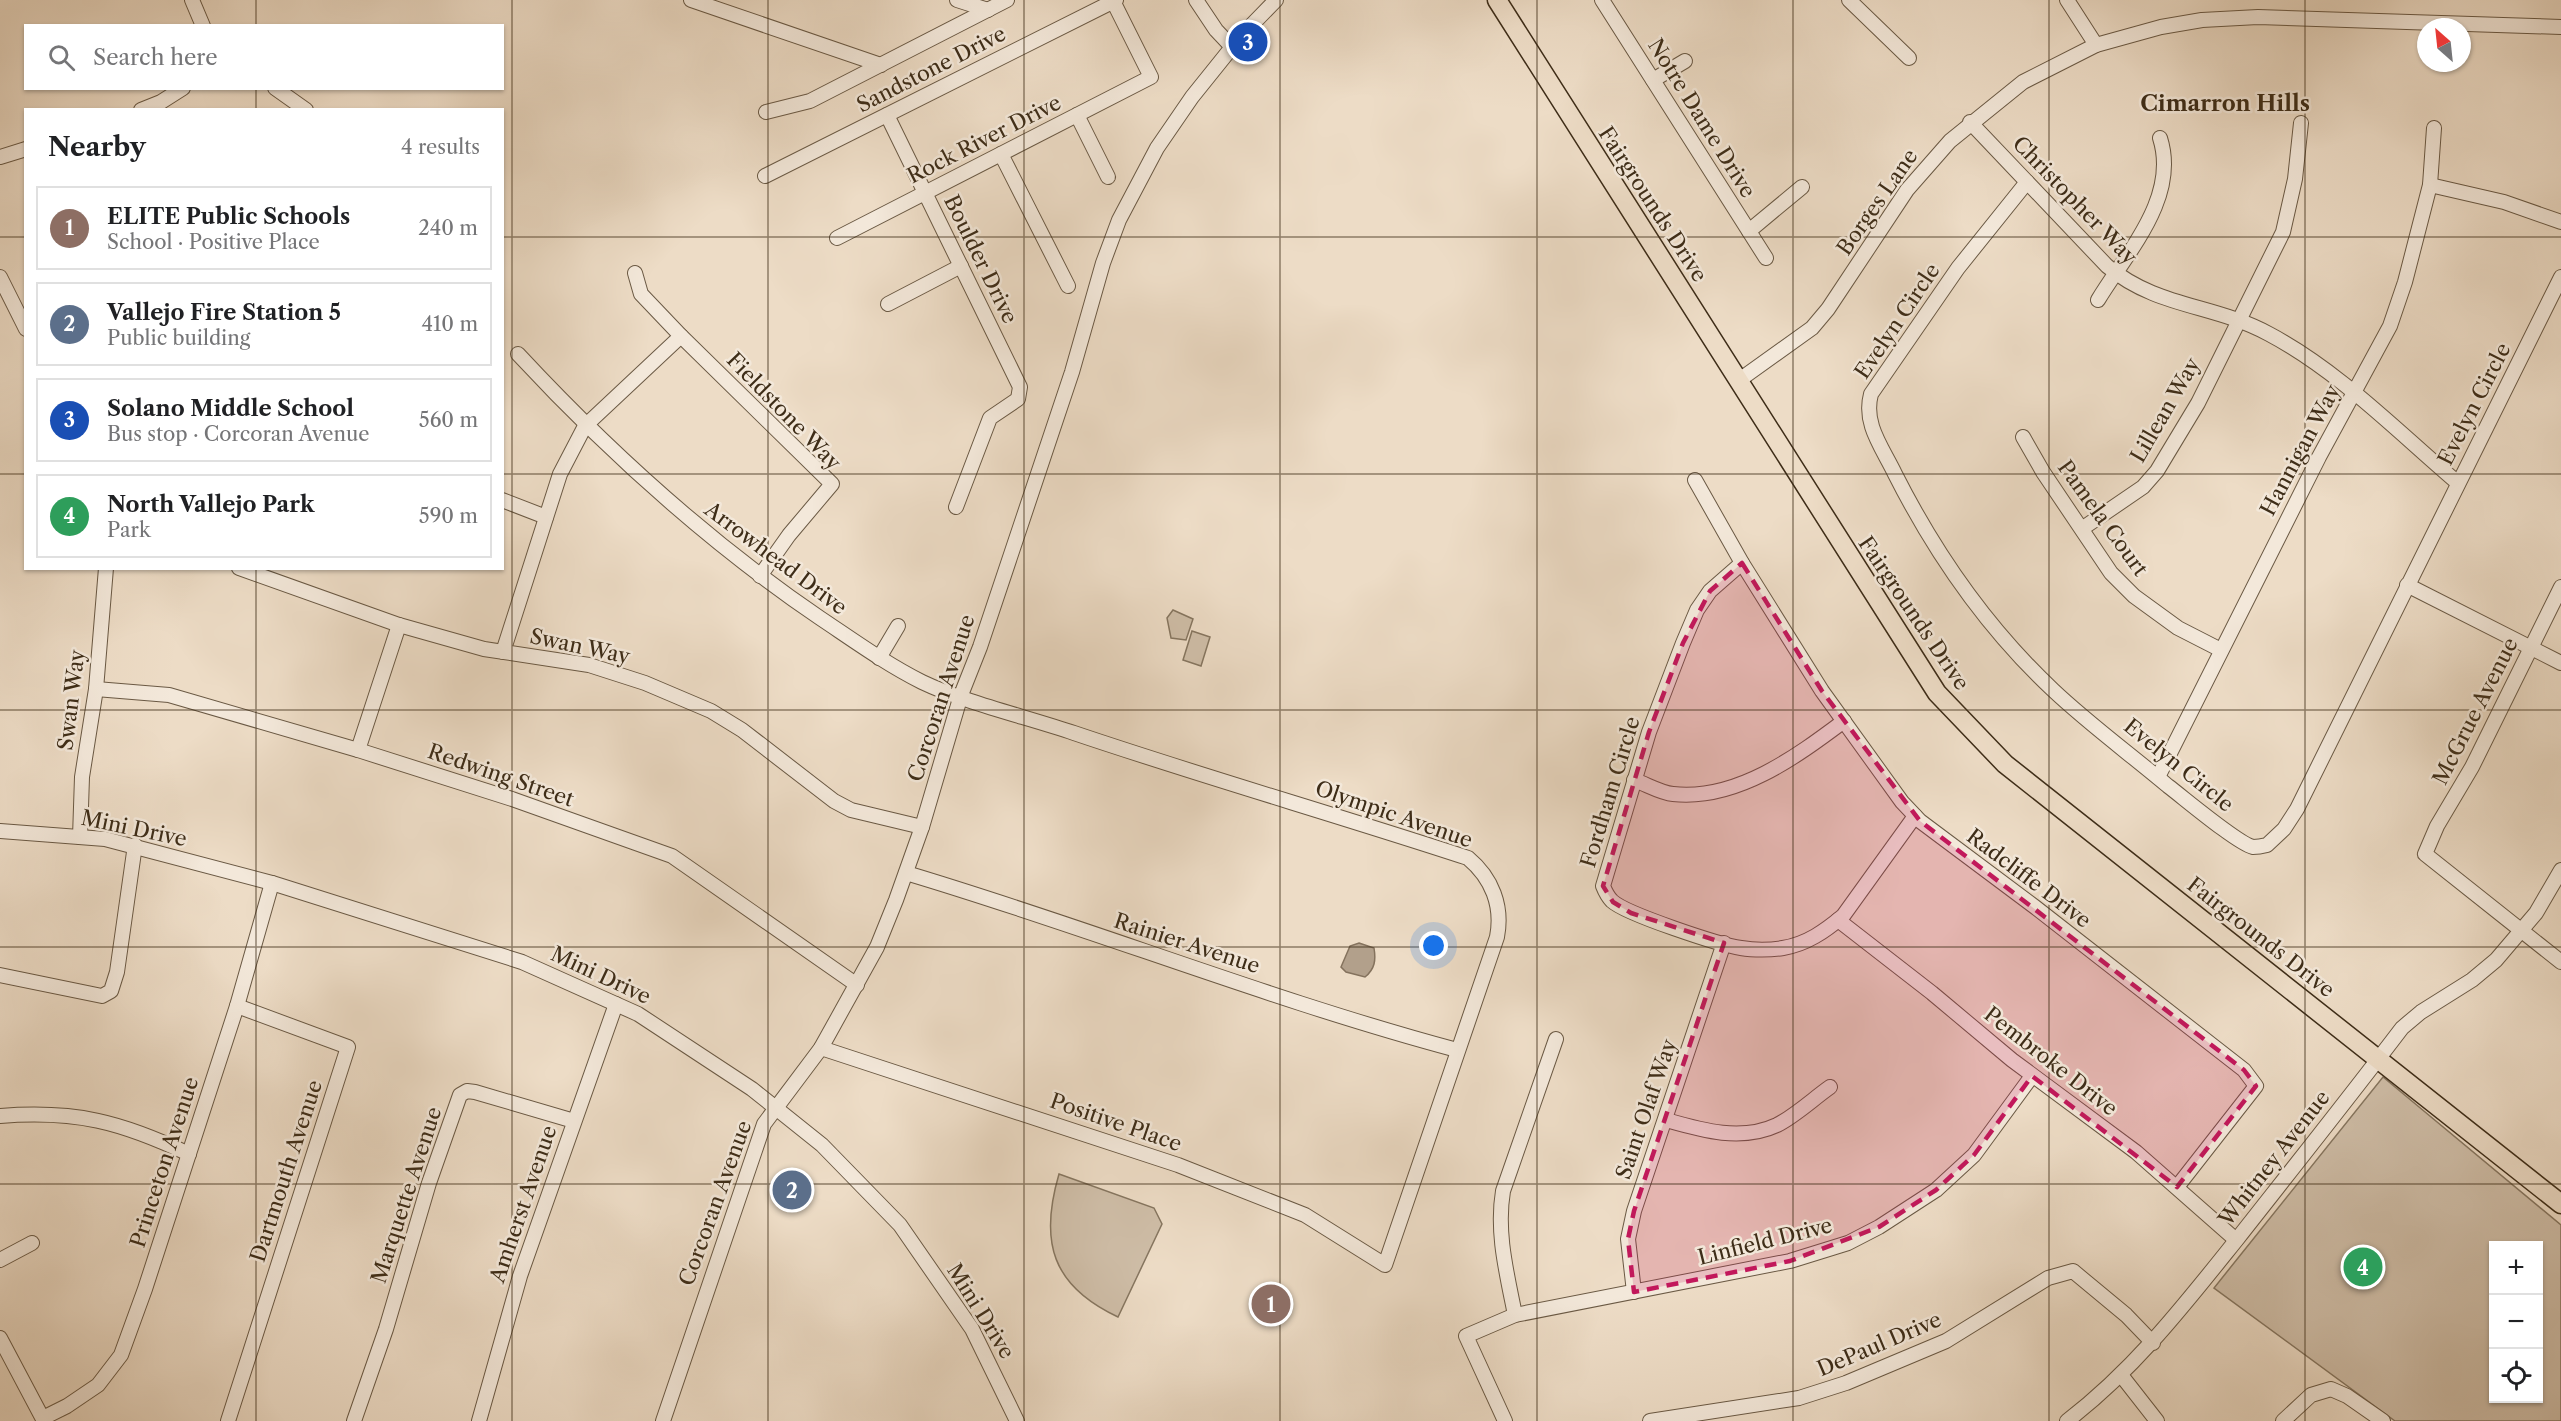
<!DOCTYPE html>
<meta charset="utf-8">
<style>
:root{--surface:#fff;--page:#f2f2f2;--text:#202124;--muted:#757577;--line:#e0e0e0;--accent:#111827}
body{margin:0;font-family:"Libre Caslon Text",serif;background:var(--page);color:var(--text)}
.controls{position:absolute;right:18px;bottom:18px;display:grid;overflow:hidden;border-radius:0px;box-shadow:0 2px 4px #0004}
.controls button{width:54px;height:54px;display:grid;place-items:center;padding:0;border:0;border-bottom:2px solid var(--line);background:var(--surface);color:var(--text);font:30px sans-serif}
.compass{position:absolute;left:2417px;top:18px;width:54px;height:54px;border-radius:50%;background:var(--surface);box-shadow:0 2px 4px #0004;rotate:333deg}
.you{position:absolute;left:1434px;top:946px;width:21px;height:21px;margin:-15px;border:4px solid #fff;border-radius:50%;background:#1a73e8;box-shadow:0 0 0 9px #1a73e833}
.badge{display:grid;place-items:center;width:39px;height:39px;border-radius:50%;background:var(--accent);color:#fff;font-size:20px;font-weight:700}
.pin{position:absolute;translate:-50% -50%;border:3px solid #fff;box-shadow:0 2px 6px #0006}
.list{margin:0;padding:0;list-style:none}
h2{display:flex;justify-content:space-between;align-items:center;height:78px;margin:0;padding:0 24px;font-size:26px}
h2 small{font-size:20px;font-weight:400;color:var(--muted)}
.list li{display:grid;grid-template-columns:39px 1fr auto;gap:18px;align-items:center;box-sizing:border-box;height:84px;margin:0 12px 12px;padding:0 12px;border:2px solid var(--line);border-radius:0px}
.list b{display:block;font-size:22px;white-space:nowrap}
.list p{margin:0;font-size:20px;white-space:nowrap;color:var(--muted)}
.list em{font-size:20px;font-style:normal;color:var(--muted)}
.icon{flex:none;width:33px;height:33px;fill:none;stroke:currentColor;stroke-width:2;stroke-linecap:round;stroke-linejoin:round}
.map{position:relative;flex:none;width:2561px;height:1421px;overflow:hidden}
.search{position:absolute;background:var(--surface);box-shadow:0 2px 4px #0004;left:24px;top:24px;width:480px;height:66px;display:flex;align-items:center;gap:15px;box-sizing:border-box;padding:0 21px;border-radius:0px;color:var(--muted);font-size:22px}
.panel{position:absolute;background:var(--surface);box-shadow:0 2px 4px #0004;left:24px;top:108px;width:480px;height:462px;border-radius:0px}
.map>svg:first-child{display:block}
</style>
<div class="map">
<svg width="2561" height="1421" viewBox="0 0 2561 1421">
<rect width="100%" height="100%" fill="#eddcc6"/>
<filter id="stains"><feTurbulence type="fractalNoise" baseFrequency=".00333" numOctaves="4"/><feColorMatrix values="0 0 0 0 .2 0 0 0 0 .09 0 0 0 0 .02 0 0 0 .5 -.17"/></filter>
<radialGradient id="worn" r=".72"><stop offset=".6" stop-color="#630" stop-opacity="0"/><stop offset="1" stop-color="#630" stop-opacity=".3"/></radialGradient>
<!-- green -->
<g fill="#cfbea8" stroke="#867660" stroke-width="1.5" fill-rule="evenodd">
<polygon points="1173,610 1193,619 1186,640 1171,638 1167,618"/>
<polygon points="1192,631 1210,637 1201,666 1183,660"/>
<path d="M2383,1077L2561,1225V1421H2395L2214,1288ZM2494,1246H2538V1398H2494Z"/>
<path d="M1059,1174L1154,1208L1162,1224L1118,1317C1052,1286 1039,1242 1059,1174Z"/>
</g>
<!-- water -->
<path fill="#b2a08b" stroke="#84725d" stroke-width="1.5" d="M1359,943L1374,948C1376,960 1375,969 1365,977L1346,972L1341,967L1350,946Z"/>
<g fill="none" stroke-linecap="round" stroke-linejoin="round">
<defs>
<g id="minor">
<polyline points="192,0 203,26"/>
<polyline points="691,0 881,65"/>
<polyline points="957,0 988,10"/>
<polyline points="1196,0 1216,30 1232,47"/>
<polyline points="1602,0 1766,258"/>
<polyline points="1849,0 1909,58"/>
<polyline points="2067,0 2096,45"/>
<polyline points="1653,80 1685,61"/>
<polyline points="275,88 306,110"/>
<polyline points="141,110 161,102 183,88"/>
<polyline points="766,112 810,101 1007,0"/>
<polyline points="887,115 1020,387 1018,399 990,418 956,507"/>
<polyline points="1077,115 1108,177"/>
<path d="M1970,122L2107,266C2157,308 2214,304 2269,334C2339,371 2398,432 2458,483"/>
<polyline points="1001,154 1068,286"/>
<polyline points="0,157 26,149"/>
<polyline points="765,176 1116,0"/>
<path d="M2027,182L1958,268L1871,394C1863,424 1882,447 1895,474C1935,553 1988,629 2053,690C2089,724 2130,754 2168,786C2184,798 2237,843 2253,847C2257,847 2263,846 2267,845L2284,829L2297,809L2561,277"/>
<polyline points="2430,185 2504,202 2561,222"/>
<polyline points="1749,231 1802,187"/>
<polyline points="837,238 1151,77 1113,1"/>
<polyline points="635,273 641,294 681,336 832,484 789,535 760,576"/>
<polyline points="0,277 26,329"/>
<path d="M2098,300C2127,252 2179,198 2160,138"/>
<polyline points="888,304 961,266"/>
<path d="M518,354C610,453 707,541 820,618C853,640 886,664 922,682C966,703 1027,717 1074,733C1204,777 1337,815 1468,858C1492,878 1503,906 1497,937L1385,1265L1305,1215L1178,1165L821,1048"/>
<polyline points="1738,381 1812,328 1828,309 1907,190 1950,141 2023,82 2096,45 2161,27 2202,20 2258,17 2561,27"/>
<polyline points="2023,437 2043,472 2111,573 2134,596 2178,628 2221,650"/>
<polyline points="1695,480 1742,563 1822,691 1902,802 1920,821 2035,907 2244,1070 2256,1086 2177,1187"/>
<polyline points="502,500 546,517"/>
<polyline points="2083,528 2143,487 2157,471 2198,403 2283,232 2295,179 2301,123"/>
<path d="M1742,563L1710,591L1697,610L1683,643L1649,732L1603,886C1605,891 1608,897 1612,901C1626,914 1720,945 1741,948C1753,950 1771,950 1783,948C1807,944 1825,931 1843,916L1915,816"/>
<polyline points="239,568 399,625 484,649 589,665 645,683 711,711 742,730 834,801 851,810 922,827"/>
<polyline points="2407,585 2561,663"/>
<polyline points="2561,587 2472,767 2437,826 2425,854 2561,962"/>
<polyline points="503,652 560,474 585,426 681,336"/>
<polyline points="879,658 898,626"/>
<polyline points="96,689 169,695 358,750 512,799 672,856 857,985"/>
<polyline points="358,750 399,625"/>
<polyline points="2158,777 2319,457 2390,326 2405,282 2430,185 2434,128"/>
<path d="M1634,780C1646,784 1661,793 1673,794C1736,801 1796,757 1844,721"/>
<polyline points="0,831 105,839 272,883 522,962 638,1014 752,1089 822,1145 900,1225 972,1329 1017,1421"/>
<polyline points="80,837 82,777 96,689 106,568"/>
<path d="M906,873C1091,928 1270,1000 1457,1050"/>
<polyline points="1838,920 1932,993 2012,1060 2136,1152 2236,1240"/>
<polyline points="0,975 102,996 111,991 117,972 135,845"/>
<path d="M0,1116C76,1110 121,1122 189,1154"/>
<path d="M1666,1120C1701,1130 1741,1142 1777,1125C1795,1116 1813,1099 1830,1087"/>
<polyline points="0,1260 32,1243"/>
<polyline points="1634,1292 1628,1239 1634,1211 1724,943"/>
<path d="M1515,1315C1507,1274 1496,1233 1503,1191L1556,1039"/>
<polyline points="0,1338 44,1421"/>
<polyline points="2121,1375 2157,1421"/>
<polyline points="43,1418 67,1406 98,1385 121,1355 145,1289 237,1006 272,883"/>
<polyline points="228,1421 348,1047 237,1006"/>
<polyline points="354,1421 386,1329 429,1183 460,1095 467,1091 475,1092 574,1121"/>
<polyline points="479,1421 520,1276 616,1004"/>
<polyline points="663,1421 764,1124 821,1048 877,947 896,900 922,827 961,695 980,647 1072,372 1103,263 1119,220 1157,148 1192,97 1241,36 1276,0"/>
<polyline points="1505,1421 1466,1336 1515,1315 1790,1261 1848,1243 1879,1227 1936,1190 1974,1155 2032,1076"/>
<polyline points="1650,1421 1799,1398 1846,1383 1946,1341 2048,1278 2073,1271 2126,1315 2153,1343"/>
<path d="M2067,1421C2135,1369 2185,1304 2238,1238C2293,1168 2348,1099 2402,1028L2421,1012L2472,980L2496,960L2536,913L2561,870"/>
<polyline points="2283,1421 2311,1395 2331,1389 2347,1396 2383,1421"/>
</g>
<polyline id="major" points="1497,0 1937,693 2005,764 2561,1204"/>
</defs>
<!-- minor casing -->
<use href="#minor" stroke="#6a5944" stroke-width="16"/>
<!-- major casing -->
<use href="#major" stroke="#3e2d18" stroke-width="21"/>
<!-- minor -->
<use href="#minor" stroke="#f3e8da" stroke-width="14"/>
<!-- major -->
<use href="#major" stroke="#eddcc6" stroke-width="18"/>
</g>
<!-- marked area -->
<path fill="#c2185b" fill-opacity="0.2" stroke="#c2185b" stroke-width="4.5" stroke-dasharray="12 8" stroke-linejoin="round" d="M1742,563L1822,691L1920,821L2244,1070L2256,1086L2177,1187L2032,1076L1974,1155L1936,1190L1879,1227L1790,1261L1634,1292L1628,1239L1634,1211L1724,943L1631,913L1613,902L1603,886L1649,732L1683,643L1710,591Z"/>
<!-- grid -->
<path fill="none" stroke="#3e2d18" stroke-width="1.5" stroke-opacity="0.55" d="M256,0V26M512,0V1421M768,0V1421M1024,0V1421M1280,0V1421M1537,0V1421M1793,0V1421M2049,0V1421M2305,0V1421M256,88V110M0,237H26M502,237H2561M0,474H26M502,474H2561M256,568V1421M0,710H2561M0,947H2561M0,1184H2561"/>
<g text-anchor="middle" dominant-baseline="central" stroke-width="5" stroke-linejoin="round" paint-order="stroke">
<!-- street labels -->
<g font-size="21" fill="#3e2d18" stroke="#f3e8da">
<text transform="translate(931 69) rotate(-27)">Sandstone Drive</text>
<text transform="translate(1702 118) rotate(58)">Notre Dame Drive</text>
<text transform="translate(984 139) rotate(-27)">Rock River Drive</text>
<text transform="translate(2075 200) rotate(46)">Christopher Way</text>
<text transform="translate(1877 202) rotate(-55)">Borges Lane</text>
<text transform="translate(1653 204) rotate(57)">Fairgrounds Drive</text>
<text transform="translate(981 259) rotate(64)">Boulder Drive</text>
<text transform="translate(1897 321) rotate(-56)">Evelyn Circle</text>
<text transform="translate(2474 404) rotate(-63)">Evelyn Circle</text>
<text transform="translate(2165 410) rotate(-60)">Lillean Way</text>
<text transform="translate(784 411) rotate(46)">Fieldstone Way</text>
<text transform="translate(2300 450) rotate(-62)">Hannigan Way</text>
<text transform="translate(2103 518) rotate(54)">Pamela Court</text>
<text transform="translate(776 558) rotate(37)">Arrowhead Drive</text>
<text transform="translate(1914 613) rotate(56)">Fairgrounds Drive</text>
<text transform="translate(580 646) rotate(12)">Swan Way</text>
<text transform="translate(941 698) rotate(-72)">Corcoran Avenue</text>
<text transform="translate(71 700) rotate(-83)">Swan Way</text>
<text transform="translate(2475 711) rotate(-63)">McGrue Avenue</text>
<text transform="translate(2179 765) rotate(39)">Evelyn Circle</text>
<text transform="translate(501 775) rotate(19)">Redwing Street</text>
<text transform="translate(1610 792) rotate(-73)">Fordham Circle</text>
<text transform="translate(1394 814) rotate(19)">Olympic Avenue</text>
<text transform="translate(134 828) rotate(12)">Mini Drive</text>
<text transform="translate(2029 878) rotate(37)">Radcliffe Drive</text>
<text transform="translate(2261 937) rotate(38)">Fairgrounds Drive</text>
<text transform="translate(1187 943) rotate(18)">Rainier Avenue</text>
<text transform="translate(601 975) rotate(25)">Mini Drive</text>
<text transform="translate(2051 1061) rotate(38)">Pembroke Drive</text>
<text transform="translate(1646 1109) rotate(-71)">Saint Olaf Way</text>
<text transform="translate(1116 1122) rotate(19)">Positive Place</text>
<text transform="translate(2274 1158) rotate(-52)">Whitney Avenue</text>
<text transform="translate(164 1162) rotate(-72)">Princeton Avenue</text>
<text transform="translate(286 1171) rotate(-72)">Dartmouth Avenue</text>
<text transform="translate(406 1195) rotate(-72)">Marquette Avenue</text>
<text transform="translate(715 1203) rotate(-70)">Corcoran Avenue</text>
<text transform="translate(523 1204) rotate(-71)">Amherst Avenue</text>
<text transform="translate(1765 1241) rotate(-14)">Linfield Drive</text>
<text transform="translate(981 1311) rotate(58)">Mini Drive</text>
<text transform="translate(1879 1344) rotate(-23)">DePaul Drive</text>
</g>
<!-- neighbourhood labels -->
<g font-size="22" font-weight="bold" fill="#3e2d18" stroke="#f3e8da">
<text x="2225" y="103">Cimarron Hills</text>
</g>
</g>
<rect width="100%" height="100%" filter="url(#stains)"/>
<rect width="100%" height="100%" fill="url(#worn)"/>
</svg>
<div class="controls">
<button>+</button>
<button>−</button>
<button><svg class="icon" aria-label="locate" viewBox="0 0 24 24"><circle cx="12" cy="12" r="6"/><path d="M12 2v4M12 18v4M2 12h4M18 12h4"/></svg></button>
</div>
<svg class="compass" viewBox="-18 -18 36 36"><path d="M0-13l5 13h-10z" fill="#e53935"/><path d="M0 13l5-13h-10z" fill="#757577"/></svg>
<div class="you"></div>
<div class="pin badge" style="left:1271px;top:1304px;background:#8d6e63">1</div>
<div class="pin badge" style="left:792px;top:1190px;background:#5c6f8a">2</div>
<div class="pin badge" style="left:1248px;top:42px;background:#1a4fb4">3</div>
<div class="pin badge" style="left:2363px;top:1267px;background:#2e9e5b">4</div>
<div class="search"><svg class="icon" aria-label="search" viewBox="0 0 24 24"><circle cx="10" cy="10" r="6"/><path d="M15 15l6 6"/></svg>Search here</div>
<section class="panel">
<h2>Nearby<small>4 results</small></h2>
<ul class="list">
<li><span class="badge" style="background:#8d6e63">1</span><div><b>ELITE Public Schools</b><p>School · Positive Place</p></div><em>240 m</em></li>
<li><span class="badge" style="background:#5c6f8a">2</span><div><b>Vallejo Fire Station 5</b><p>Public building</p></div><em>410 m</em></li>
<li><span class="badge" style="background:#1a4fb4">3</span><div><b>Solano Middle School</b><p>Bus stop · Corcoran Avenue</p></div><em>560 m</em></li>
<li><span class="badge" style="background:#2e9e5b">4</span><div><b>North Vallejo Park</b><p>Park</p></div><em>590 m</em></li>
</ul>
</section>
</div>
